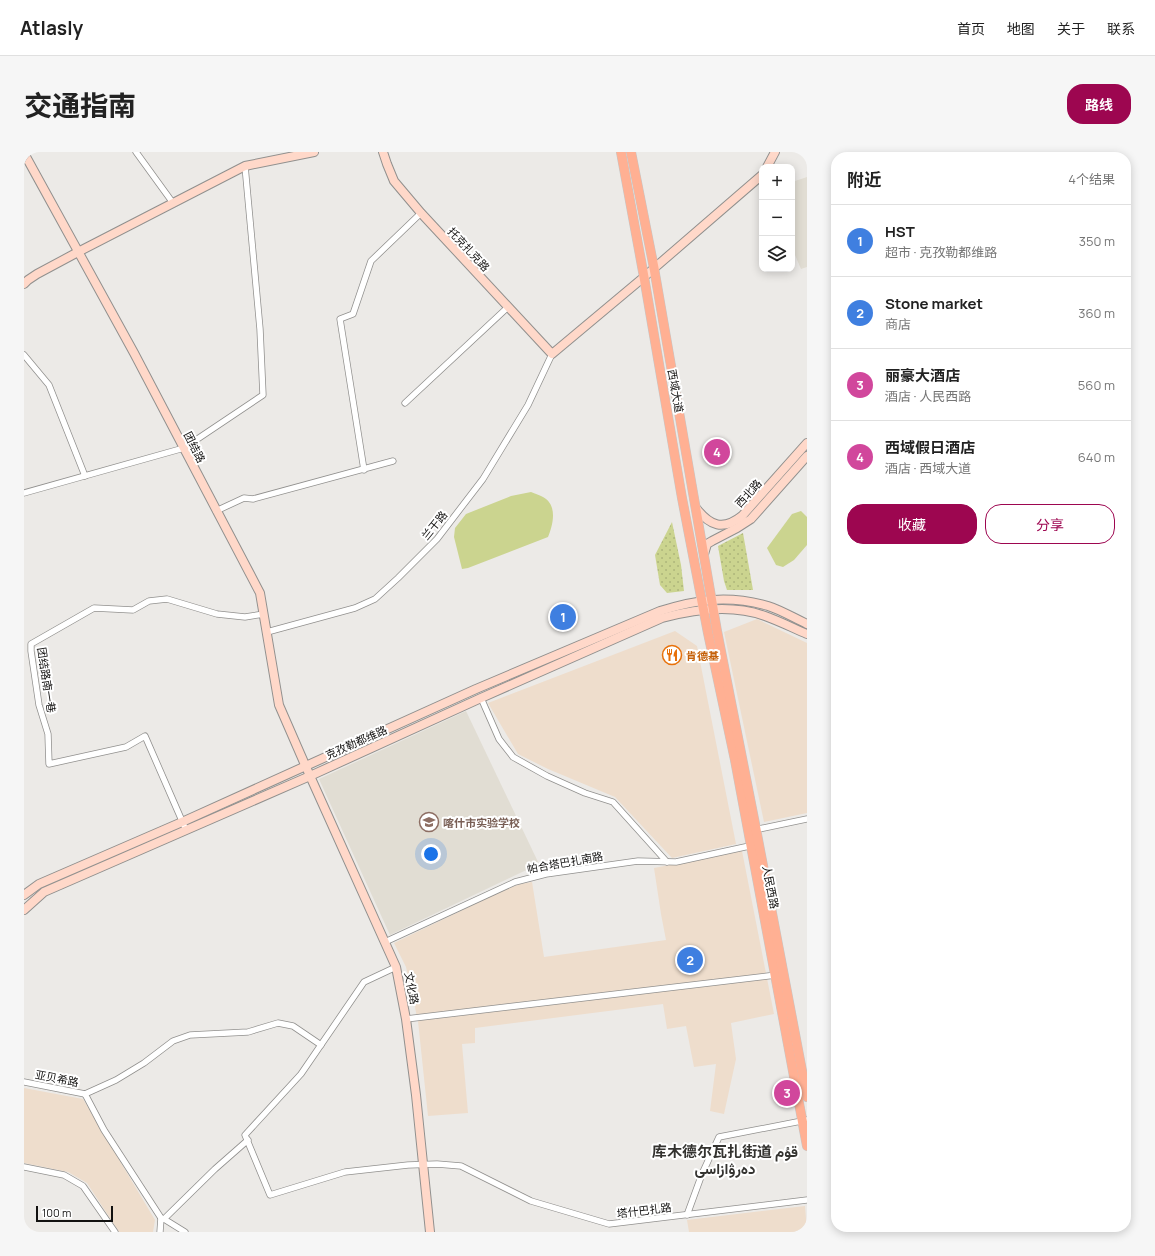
<!DOCTYPE html>
<html lang="zh">
<meta charset="utf-8">
<style>
:root{--surface:#fff;--page:#f6f6f6;--text:#222;--muted:#767676;--line:#e0e0e0;--accent:#9d0650}
body{margin:0;font-family:Manrope,Vazirmatn,"Noto Sans SC",sans-serif;background:var(--page);color:var(--text)}
.controls{position:absolute;right:12px;top:12px;display:grid;overflow:hidden;border-radius:8px;box-shadow:0 2px 10px #0003}
.controls button{width:36px;height:36px;display:grid;place-items:center;padding:0;border:0;border-bottom:1px solid var(--line);background:var(--surface);color:var(--text);font:20px sans-serif}
.scale{position:absolute;left:12px;bottom:10px;width:77px;box-sizing:border-box;padding-left:4px;border:2px solid #121110;border-top:0;font-size:11px;line-height:14px;white-space:nowrap;color:#121110;-webkit-text-stroke:3px #fff;paint-order:stroke}
.you{position:absolute;left:407px;top:702px;width:14px;height:14px;margin:-10px;border:3px solid #fff;border-radius:50%;background:#1a73e8;box-shadow:0 0 0 6px #1a73e833}
.badge{display:grid;place-items:center;width:26px;height:26px;border-radius:50%;background:var(--accent);color:#fff;font-size:13px;font-weight:700}
.pin{position:absolute;translate:-50% -50%;border:2px solid #fff;box-shadow:0 1px 4px #0006}
.list{margin:0;padding:0;list-style:none}
h2{display:flex;justify-content:space-between;align-items:center;height:52px;margin:0;padding:0 16px;font-size:17px}
h2 small{font-size:13px;font-weight:400;color:var(--muted)}
.list li{display:grid;grid-template-columns:26px 1fr auto;gap:12px;align-items:center;box-sizing:border-box;height:72px;padding:0 16px;border-top:1px solid var(--line)}
.list b{display:block;font-size:15px;white-space:nowrap}
.list p{margin:0;font-size:13px;white-space:nowrap;color:var(--muted)}
.list em{font-size:13px;font-style:normal;color:var(--muted)}
.actions{display:flex;gap:8px;padding:12px 16px}
.actions a{flex:1;padding:9px 0;border:1px solid var(--accent);border-radius:16px;text-align:center;font-size:14px;color:var(--accent)}
.actions .main{background:var(--accent);color:#fff}
.icon{flex:none;width:22px;height:22px;fill:none;stroke:currentColor;stroke-width:2;stroke-linecap:round;stroke-linejoin:round}
.map{position:relative;flex:none;width:783px;height:1080px;overflow:hidden;border-radius:16px}
header{display:flex;align-items:center;gap:24px;box-sizing:border-box;height:56px;padding:0 20px;background:var(--surface);border-bottom:1px solid var(--line)}
header strong{font-size:19px}
nav{display:flex;gap:22px;margin-inline-start:auto;font-size:14px}
.intro{display:flex;align-items:center;justify-content:space-between;box-sizing:border-box;height:96px;padding:0 24px}
h1{margin:0;font-size:28px}
.button{padding:10px 18px;border-radius:16px;background:var(--accent);color:#fff;font-size:14px;font-weight:700}
main{display:flex;gap:24px;padding:0 24px}
aside{flex:1;background:var(--surface);border-radius:16px;box-shadow:0 2px 10px #0003}
.map>svg:first-child{display:block}
</style>
<header>
<strong>Atlasly</strong>
<nav><a>首页</a><a>地图</a><a>关于</a><a>联系</a></nav>
</header>
<div class="intro"><h1>交通指南</h1><a class="button">路线</a></div>
<main>
<div class="map">
<svg width="783" height="1080" viewBox="0 0 783 1080">
<defs>
<pattern id="park-dots" width="8" height="8" patternUnits="userSpaceOnUse"><rect width="8" height="8" fill="#cbd48f"/><path d="M2 2h.1M6 6h.1" fill="none" stroke="#adb57a" stroke-width="1.8" stroke-linecap="round"/></pattern>
</defs>
<rect width="100%" height="100%" fill="#eceae7"/>
<!-- commercial -->
<g fill="#edc">
<polygon points="733,467 783,491 783,661 740,670 700,480"/>
<polygon points="651,479 673,494 712,692 648,706 591,645 524,617 494,602 464,551"/>
<polygon points="718,699 750,862 707,871 712,907 700,962 686,959 692,912 670,915 662,874 643,877 639,852 451,876 451,891 438,892 444,961 404,964 394,869 382,815 370,791 478,739 496,732 508,730 520,805 642,788 637,762 630,716"/>
<polygon points="0,936 59,947 131,1068 129,1080 95,1080 63,1031 44,1020 0,1011"/>
<polygon points="781,1054 783,1080 665,1080 663,1068"/>
</g>
<!-- built -->
<g fill="#e1ddd3">
<polygon points="783,25 783,115 777,117 768,96 768,30"/>
<polygon points="442,559 515,712 366,783 295,627"/>
</g>
<!-- park -->
<g fill="url(#park-dots)">
<polygon points="648,370 657,413 660,439 643,441 636,433 631,403"/>
<polygon points="719,381 729,438 703,438 700,429 694,394"/>
</g>
<!-- pitch -->
<g fill="#cbd48f">
<path d="M507,340C511,342 516,343 519,345C534,353 529,373 524,385L444,416L438,417L430,385L431,376L442,362L487,344Z"/>
<polygon points="777,359 783,365 783,393 770,408 759,415 752,413 743,396 768,362"/>
</g>
<g fill="none" stroke-linecap="round" stroke-linejoin="round">
<defs>
<g id="street">
<polyline points="112,0 149,51"/>
<polyline points="0,203 25,233 61,324"/>
<polyline points="381,251 484,155"/>
<polyline points="340,318 316,167 329,162 347,109 397,61"/>
<polyline points="0,341 160,296 239,243 236,177 221,14"/>
<polyline points="192,359 220,346 229,347 369,309"/>
<polyline points="243,480 331,456 351,447 374,426 413,387 459,327 504,253 528,202"/>
<polyline points="457,546 475,587 489,605 523,624 561,641 589,650 643,710"/>
<polyline points="162,678 121,584 102,595 25,612 24,582 15,553 7,499 7,492 70,456 109,458 125,449 143,447 193,462 221,465 240,462"/>
<polyline points="730,678 783,667"/>
<polyline points="361,790 491,730 522,722 614,709 652,710 730,693"/>
<polyline points="372,815 340,830 277,922 221,983 246,1043 321,1020 384,1013 413,1012 437,1014 507,1049 585,1072 783,1048"/>
<polyline points="382,867 752,823"/>
<polyline points="0,930 61,942"/>
<polyline points="61,942 92,928 120,911 149,889 166,883 224,880 254,871 269,874 297,893"/>
<polyline points="61,942 80,978 137,1066 140,1067 161,1080"/>
<polyline points="0,1015 40,1023 59,1034 91,1080"/>
<polyline points="663,1063 678,1022 695,985 783,968"/>
<polyline points="140,1067 191,1017 224,988"/>
<polyline points="136,1080 137,1066"/>
</g>
<g id="secondary">
<polyline points="359,0 363,12 370,29 397,61 528,202 620,125 738,23"/>
<polyline points="0,1 110,201 236,441 255,553 282,615 372,815 382,867 392,943 406,1080"/>
<polyline points="743,15 751,0"/>
<polyline points="0,132 4,128 13,122 54,100 221,14 290,0"/>
<path d="M672,356C686,374 699,379 718,364L783,291"/>
<polyline points="680,402 683,392 688,389 713,376 727,367 783,304"/>
<path d="M0,743L15,732L158,670L452,537L636,459C674,447 705,443 744,454C757,458 770,466 783,472"/>
<path d="M0,758L20,740L286,624L457,546L638,466C671,457 708,452 741,464C755,469 769,476 783,482"/>
</g>
<g id="primary">
<polyline points="597,0 620,125 658,346 684,481 711,608 783,994"/>
<polyline points="607,0 630,116 693,479 732,677 783,945"/>
</g>
</defs>
<!-- street casing -->
<use href="#street" stroke="#91908e" stroke-width="7"/>
<!-- secondary casing -->
<use href="#secondary" stroke="#91908e" stroke-width="10"/>
<!-- primary casing -->
<use href="#primary" stroke="#c6c6c6" stroke-width="10"/>
<!-- street -->
<use href="#street" stroke="#fff" stroke-width="5.5"/>
<!-- secondary -->
<use href="#secondary" stroke="#ffd8c9" stroke-width="8"/>
<!-- primary -->
<use href="#primary" stroke="#ffb093" stroke-width="9"/>
</g>
<!-- icons -->
<defs>
<symbol id="restaurant-ring" viewBox="-11 -11 22 22"><circle r="9.5" fill="#fff" stroke="#e8710a" stroke-width="1.5"/><path d="M-5-6h1v4h1v-4h1v4h1v-4h1v5L-1.5 .5V6h-2V.5L-5-1ZM5-6V6H3V1.5H1.5Q1.5-4 5-6Z" fill="#e8710a"/></symbol>
<symbol id="school-ring" viewBox="-11 -11 22 22"><circle r="9.5" fill="#fff" stroke="#8d6e63" stroke-width="1.5"/><path d="M0-5L7-2L0 1L-7-2ZM-4 1L0 2.5L4 1V4Q0 6-4 4Z" fill="#8d6e63"/></symbol>
</defs>
<g fill-rule="evenodd">
<use href="#restaurant-ring" x="637" y="492" width="22" height="22"/>
<use href="#school-ring" x="394" y="659" width="22" height="22"/>
</g>
<g text-anchor="middle" dominant-baseline="central" stroke-width="4" stroke-linejoin="round" paint-order="stroke">
<!-- street labels -->
<g font-size="11" fill="#121110" stroke="#fff">
<text transform="translate(445 97) rotate(47)">托克扎克路</text>
<text transform="translate(652 239) rotate(80)">西域大道</text>
<text transform="translate(171 295) rotate(63)">团结路</text>
<text transform="translate(724 341) rotate(-48)">西北路</text>
<text transform="translate(410 373) rotate(-51)">兰干路</text>
<text transform="translate(23 528) rotate(81)">团结路南一巷</text>
<text transform="translate(332 590) rotate(-24)">克孜勒都维路</text>
<text transform="translate(541 710) rotate(-10)">帕合塔巴扎南路</text>
<text transform="translate(747 735) rotate(79)">人民西路</text>
<text transform="translate(388 836) rotate(79)">文化路</text>
<text transform="translate(33 926) rotate(11)">亚贝希路</text>
<text transform="translate(620 1058) rotate(-7)">塔什巴扎路</text>
</g>
<!-- food labels -->
<g font-size="11" font-weight="bold" fill="#c56008" stroke="#fff" text-anchor="start">
<text x="662" y="503">肯德基</text>
</g>
<!-- education labels -->
<g font-size="11" font-weight="bold" fill="#785e54" stroke="#fff" text-anchor="start">
<text x="419" y="670">喀什市实验学校</text>
</g>
<!-- district labels -->
<g font-size="15" font-weight="bold" fill="#343330" stroke="#fff">
<text x="701" y="999">库木德尔瓦扎街道 قۇم<tspan x="701" dy="17">دەرۋازاسى</tspan></text>
</g>
</g>
</svg>
<div class="controls">
<button>+</button>
<button>−</button>
<button><svg class="icon" aria-label="layers" viewBox="0 0 24 24"><path d="M12 4l9 5-9 5-9-5zM3 14l9 5 9-5"/></svg></button>
</div>
<div class="scale">100 m</div>
<div class="you"></div>
<div class="pin badge" style="left:539px;top:465px;background:#3f7fe0">1</div>
<div class="pin badge" style="left:666px;top:808px;background:#3f7fe0">2</div>
<div class="pin badge" style="left:763px;top:941px;background:#d1479c">3</div>
<div class="pin badge" style="left:693px;top:300px;background:#d1479c">4</div>
</div>
<aside>
<h2>附近<small>4个结果</small></h2>
<ul class="list">
<li><span class="badge" style="background:#3f7fe0">1</span><div><b>HST</b><p>超市 · 克孜勒都维路</p></div><em>350 m</em></li>
<li><span class="badge" style="background:#3f7fe0">2</span><div><b>Stone market</b><p>商店</p></div><em>360 m</em></li>
<li><span class="badge" style="background:#d1479c">3</span><div><b>丽豪大酒店</b><p>酒店 · 人民西路</p></div><em>560 m</em></li>
<li><span class="badge" style="background:#d1479c">4</span><div><b>西域假日酒店</b><p>酒店 · 西域大道</p></div><em>640 m</em></li>
</ul>
<div class="actions"><a class="main">收藏</a><a>分享</a></div>
</aside>
</main>
